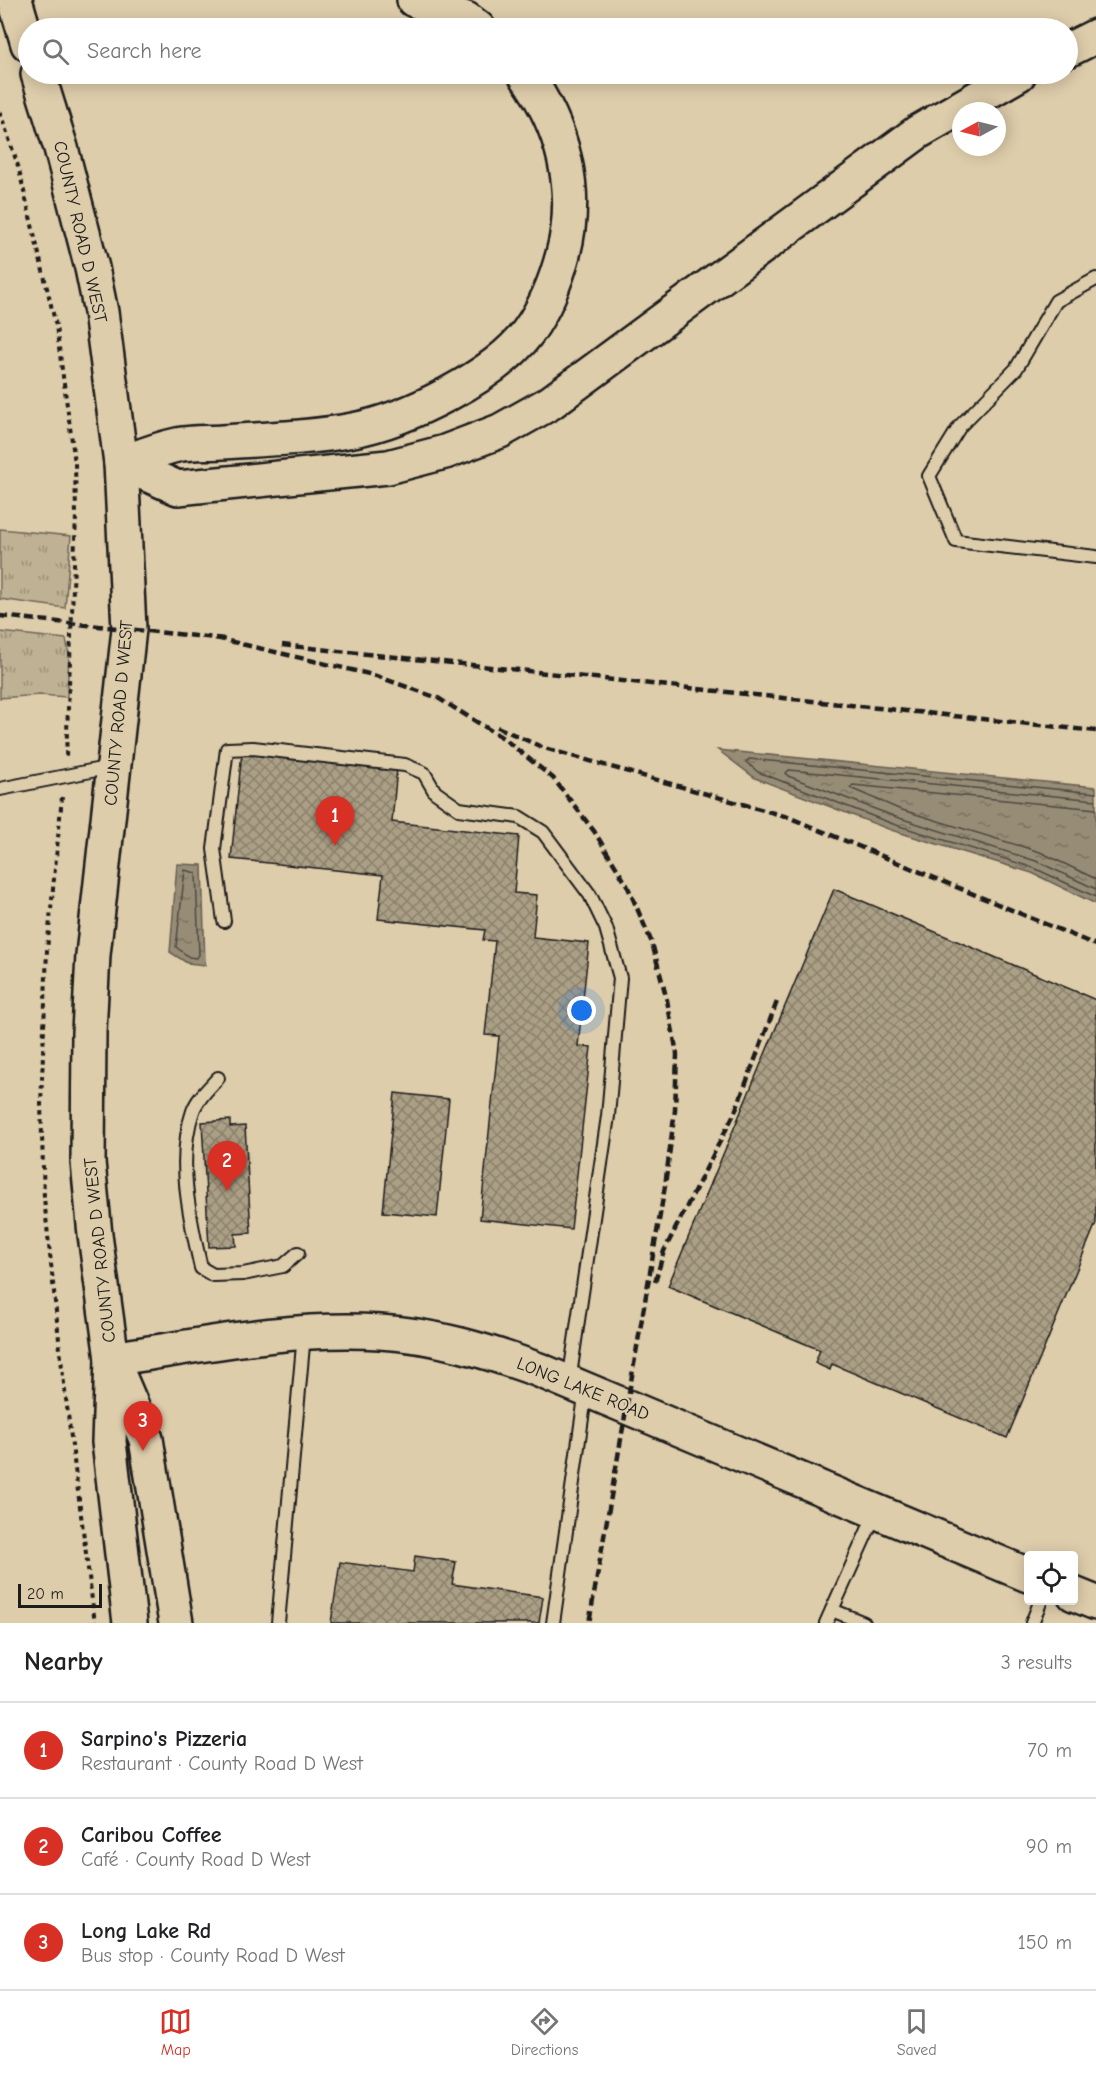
<!DOCTYPE html>
<meta charset="utf-8">
<style>
:root{--surface:#fff;--page:#f2f2f2;--text:#202124;--muted:#757577;--line:#e0e0e0;--accent:#d93025}
body{margin:0;font-family:"Comic Neue",sans-serif;background:var(--page);color:var(--text)}
.controls{position:absolute;right:18px;bottom:18px;display:grid;overflow:hidden;border-radius:6px;box-shadow:0 3px 15px #0003}
.controls button{width:54px;height:54px;display:grid;place-items:center;padding:0;border:0;border-bottom:2px solid var(--line);background:var(--surface);color:var(--text);font:30px sans-serif}
.compass{position:absolute;left:952px;top:102px;width:54px;height:54px;border-radius:50%;background:var(--surface);box-shadow:0 3px 15px #0003;rotate:263deg}
.scale{position:absolute;left:18px;bottom:15px;width:84px;box-sizing:border-box;padding-left:6px;border:3px solid #1c1c1c;border-top:0;font-size:16px;line-height:21px;white-space:nowrap;color:#1c1c1c;-webkit-text-stroke:4px #decdab;paint-order:stroke}
.you{position:absolute;left:582px;top:1011px;width:21px;height:21px;margin:-15px;border:4px solid #fff;border-radius:50%;background:#1a73e8;box-shadow:0 0 0 9px #1a73e833}
.badge{display:grid;place-items:center;width:39px;height:39px;border-radius:50%;background:var(--accent);color:#fff;font-size:20px;font-weight:700}
.pin{position:absolute;translate:-50% -50px;filter:drop-shadow(0 2px 3px #0008)}
.pin::after{content:'';position:absolute;top:32px;width:21px;height:18px;background:inherit;clip-path:polygon(0 0,100% 0,50% 100%)}
.list{margin:0;padding:0;list-style:none}
h2{display:flex;justify-content:space-between;align-items:center;height:78px;margin:0;padding:0 24px;font-size:26px}
h2 small{font-size:20px;font-weight:400;color:var(--muted)}
.list li{display:grid;grid-template-columns:39px 1fr auto;gap:18px;align-items:center;box-sizing:border-box;height:96px;padding:0 24px;border-top:2px solid var(--line)}
.list b{display:block;font-size:22px;white-space:nowrap}
.list p{margin:0;font-size:20px;white-space:nowrap;color:var(--muted)}
.list em{font-size:20px;font-style:normal;color:var(--muted)}
.icon{flex:none;width:33px;height:33px;fill:none;stroke:currentColor;stroke-width:2;stroke-linecap:round;stroke-linejoin:round}
.map{position:relative;flex:none;width:1096px;height:1623px;overflow:hidden}
.search{position:absolute;background:var(--surface);box-shadow:0 3px 15px #0003;left:18px;right:18px;top:18px;height:66px;display:flex;align-items:center;gap:15px;box-sizing:border-box;padding:0 21px;border-radius:33px;color:var(--muted);font-size:22px}
.sheet{height:366px;background:var(--surface)}
nav{display:flex;justify-content:space-around;align-items:center;box-sizing:border-box;height:84px;border-top:2px solid var(--line);background:var(--surface);font-size:16px;color:var(--muted)}
nav a{display:grid;justify-items:center;gap:3px}
nav .on{color:var(--accent)}
.map>svg:first-child{display:block}
</style>
<div class="map">
<svg width="1096" height="1623" viewBox="0 0 1096 1623">
<defs>
<pattern id="grass-tufts" width="24" height="20" patternUnits="userSpaceOnUse" patternTransform="scale(1.5)"><rect width="24" height="20" fill="#bfb193"/><path d="M3 7l-1-3M5 7V3M7 7l1-3M15 17l-1-3M17 17v-4M19 17l1-3" fill="none" stroke="#9a8f77"/></pattern>
<pattern id="water-ripples" width="26" height="14" patternUnits="userSpaceOnUse" patternTransform="scale(1.5)"><rect width="26" height="14" fill="#978c76"/><path d="M2 4q2-2 4 0t4 0M15 11q2-2 4 0t4 0" fill="none" stroke="#7a7260"/></pattern>
<pattern id="building-cross-hatch" width="8" height="8" patternUnits="userSpaceOnUse" patternTransform="scale(1.5)"><rect width="8" height="8" fill="#ab9f85"/><path d="M0 0l8 8M0 8l8-8" fill="none" stroke="#8a816c"/></pattern>
</defs>
<rect width="100%" height="100%" fill="#decdab"/>
<filter id="ink" filterUnits="userSpaceOnUse"><feTurbulence type="fractalNoise" baseFrequency=".0167" numOctaves="2"/><feDisplacementMap in="SourceGraphic" scale="12" xChannelSelector="R" yChannelSelector="G"/><feConvolveMatrix kernelMatrix="1 2 1 2 8 2 1 2 1" color-interpolation-filters="sRGB"/></filter>
<g filter="url(#ink)">
<!-- grass -->
<g fill="url(#grass-tufts)" stroke="#6e6658" stroke-width="1.5">
<polygon points="0,529 71,536 65,608 0,599"/>
<polygon points="0,632 66,639 69,654 67,697 39,695 0,698"/>
</g>
<!-- water -->
<g fill="url(#water-ripples)" stroke="#665f52" stroke-width="1.5">
<polygon points="718,750 1096,787 1096,904 1032,873 891,830 755,778"/>
<polygon points="177,864 202,865 205,965 187,963 170,952"/>
</g>
<g fill="none" stroke-linecap="round" stroke-linejoin="round">
<!-- shore -->
<g stroke="#4d4940" stroke-width="1.5">
<polyline points="1096,793 749,759 746,762 758,772 893,824 1034,868 1096,897"/>
<polyline points="1096,800 789,770 786,773 788,776 896,817 1036,861 1096,889"/>
<polyline points="1096,809 853,785 850,788 899,809 1040,852 1096,879"/>
<polygon points="185,870 196,873 199,955 196,958 189,957 176,947"/>
</g>
</g>
<!-- building -->
<g fill="url(#building-cross-hatch)" stroke="#1c1c1c" stroke-width="1.5">
<polygon points="242,752 397,768 392,822 519,836 514,893 537,895 533,937 589,943 578,1046 591,1047 571,1229 480,1219 499,1036 485,1035 495,941 483,940 485,930 378,919 383,875 231,859"/>
<polygon points="834,889 1096,1000 1096,1223 1007,1438 832,1364 830,1370 815,1363 820,1350 668,1286"/>
<polygon points="395,1093 449,1099 437,1217 383,1212"/>
<polygon points="230,1120 230,1127 245,1126 251,1233 235,1234 236,1246 209,1247 202,1122"/>
<polygon points="415,1556 456,1562 452,1584 543,1597 539,1623 331,1623 340,1562 413,1572"/>
</g>
<g fill="none" stroke-linecap="round" stroke-linejoin="round">
<defs>
<g id="lane">
<polyline points="1096,279 1056,301 1016,369 960,426 929,476 956,541 1096,557"/>
<polyline points="0,789 111,767"/>
<polyline points="224,921 214,849 227,749 253,748 405,765 424,773 435,792 459,809 519,817 543,832 590,895 606,928 620,978 608,1116 569,1382"/>
<path d="M218,1078C210,1087 197,1099 193,1111C176,1160 190,1219 201,1268L213,1275L243,1274L283,1266L298,1253"/>
<polyline points="832,1610 864,1623"/>
<polyline points="278,1623 304,1334"/>
<polyline points="553,1623 586,1390"/>
<polyline points="826,1623 876,1512"/>
<polyline points="1032,1623 1041,1600"/>
</g>
<g id="secondary">
<polyline points="15,0 28,44"/>
<polyline points="38,74 61,148 92,268 101,312 121,463 129,629 93,955 89,1032 88,1162 95,1235 112,1359 109,1442 130,1623"/>
<path d="M112,1359C199,1346 291,1326 380,1332C435,1335 487,1351 539,1370L1028,1575"/>
<polyline points="116,1369 146,1439 176,1623"/>
<polyline points="1074,1594 1096,1603"/>
</g>
<g id="highway">
<polyline points="414,0 466,19 478,28"/>
<polyline points="1068,50 1096,36"/>
<polyline points="121,463 178,488 388,467 445,452 500,431 550,403 918,132 1019,74"/>
<path d="M121,463C139,457 158,449 177,445C191,442 207,443 222,442C266,439 310,438 353,430C406,420 496,376 528,332C545,308 556,281 563,254C580,190 563,126 525,74"/>
</g>
</defs>
<!-- lane casing -->
<use href="#lane" stroke="#1c1c1c" stroke-width="16"/>
<!-- secondary casing -->
<use href="#secondary" stroke="#1c1c1c" stroke-width="38"/>
<!-- highway casing -->
<use href="#highway" stroke="#1c1c1c" stroke-width="38"/>
<!-- path -->
<g stroke="#1c1c1c" stroke-width="4" stroke-dasharray="4.5 4.5" stroke-linecap="butt">
<polyline points="0,112 18,166 56,326 75,463 76,516 66,756"/>
<polyline points="62,797 47,950 41,1105 44,1198 62,1368 95,1623"/>
</g>
<!-- lane -->
<use href="#lane" stroke="#decdab" stroke-width="12"/>
<!-- secondary -->
<use href="#secondary" stroke="#decdab" stroke-width="33"/>
<!-- highway -->
<use href="#highway" stroke="#decdab" stroke-width="33"/>
<!-- rail -->
<g stroke="#1c1c1c" stroke-width="4.5" stroke-dasharray="9 4.5" stroke-linecap="butt">
<polyline points="0,616 225,639"/>
<polyline points="216,638 373,675 438,698 503,738 553,778 594,831 627,885 652,943 667,1000 677,1054 675,1110 665,1186 589,1623"/>
<polyline points="282,645 1096,731"/>
<polyline points="497,727 544,748 788,817 1096,945"/>
<polyline points="655,1282 664,1251 735,1112 778,999"/>
</g>
</g>
</g>
<g text-anchor="middle" dominant-baseline="central" stroke-width="4.5" stroke-linejoin="round" paint-order="stroke">
<!-- street labels -->
<g font-size="18" fill="#1c1c1c" stroke="#decdab">
<text transform="translate(80 232) rotate(77)">COUNTY ROAD D WEST</text>
<text transform="translate(119 713) rotate(-85)">COUNTY ROAD D WEST</text>
<text transform="translate(100 1250) rotate(-96)">COUNTY ROAD D WEST</text>
<text transform="translate(583 1389) rotate(22)">LONG LAKE ROAD</text>
</g>
</g>
</svg>
<div class="controls">
<button><svg class="icon" aria-label="locate" viewBox="0 0 24 24"><circle cx="12" cy="12" r="6"/><path d="M12 2v4M12 18v4M2 12h4M18 12h4"/></svg></button>
</div>
<svg class="compass" viewBox="-18 -18 36 36"><path d="M0-13l5 13h-10z" fill="#e53935"/><path d="M0 13l5-13h-10z" fill="#757577"/></svg>
<div class="scale">20 m</div>
<div class="you"></div>
<div class="pin badge" style="left:335px;top:846px">1</div>
<div class="pin badge" style="left:227px;top:1191px">2</div>
<div class="pin badge" style="left:143px;top:1451px">3</div>
<div class="search"><svg class="icon" aria-label="search" viewBox="0 0 24 24"><circle cx="10" cy="10" r="6"/><path d="M15 15l6 6"/></svg>Search here</div>
</div>
<section class="sheet">
<h2>Nearby<small>3 results</small></h2>
<ul class="list">
<li><span class="badge">1</span><div><b>Sarpino's Pizzeria</b><p>Restaurant · County Road D West</p></div><em>70 m</em></li>
<li><span class="badge">2</span><div><b>Caribou Coffee</b><p>Café · County Road D West</p></div><em>90 m</em></li>
<li><span class="badge">3</span><div><b>Long Lake Rd</b><p>Bus stop · County Road D West</p></div><em>150 m</em></li>
</ul>
</section>
<nav>
<a class="on"><svg class="icon" aria-label="map" viewBox="0 0 24 24"><path d="M3 6l6-2 6 2 6-2v14l-6 2-6-2-6 2zM9 4v14M15 6v14"/></svg>Map</a>
<a><svg class="icon" aria-label="directions" viewBox="0 0 24 24"><path d="M12 3l9 9-9 9-9-9zM9 14v-3h6M13 9l2 2-2 2"/></svg>Directions</a>
<a><svg class="icon" aria-label="saved" viewBox="0 0 24 24"><path d="M7 4h10v16l-5-4-5 4z"/></svg>Saved</a>
</nav>
